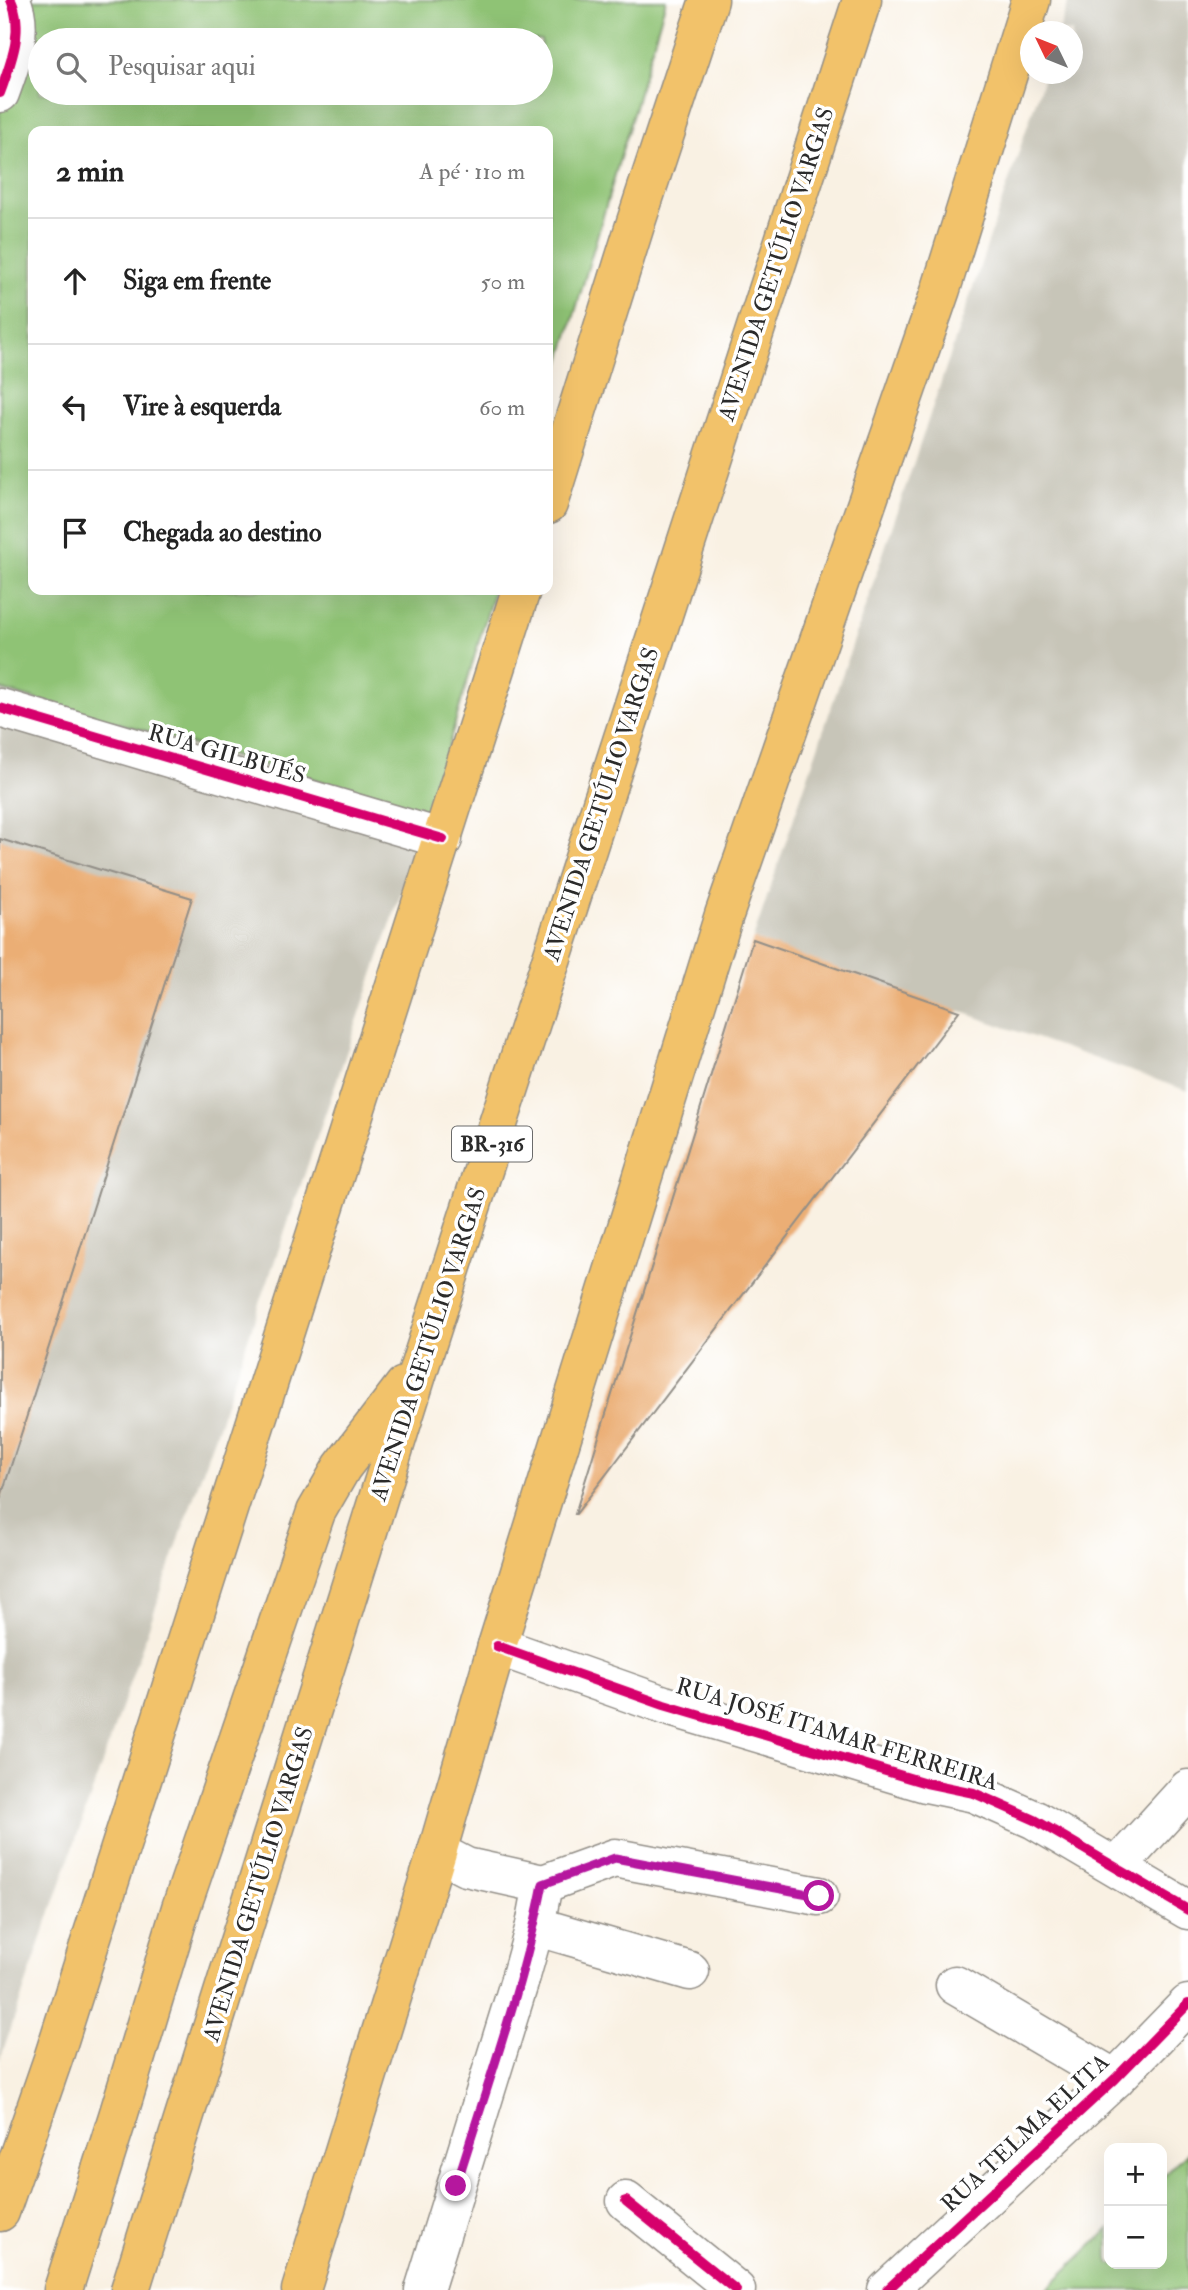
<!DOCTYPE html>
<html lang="pt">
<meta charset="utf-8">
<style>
:root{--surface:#fff;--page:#f2f2f2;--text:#222;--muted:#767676;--line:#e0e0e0}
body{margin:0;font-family:"IM FELL Double Pica",serif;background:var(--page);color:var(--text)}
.controls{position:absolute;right:21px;bottom:21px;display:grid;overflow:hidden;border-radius:14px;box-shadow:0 7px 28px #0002}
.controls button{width:63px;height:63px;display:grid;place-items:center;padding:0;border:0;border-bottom:2px solid var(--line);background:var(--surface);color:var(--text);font:35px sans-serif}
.compass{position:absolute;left:1020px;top:21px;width:63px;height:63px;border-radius:50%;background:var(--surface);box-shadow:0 7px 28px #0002;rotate:313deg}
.stop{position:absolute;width:21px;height:21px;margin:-16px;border:5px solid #b5179e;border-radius:50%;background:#fff}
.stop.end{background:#b5179e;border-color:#fff;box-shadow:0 2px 7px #0008}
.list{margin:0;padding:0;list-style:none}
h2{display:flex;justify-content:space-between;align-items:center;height:91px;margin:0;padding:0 28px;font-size:30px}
h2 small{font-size:23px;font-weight:400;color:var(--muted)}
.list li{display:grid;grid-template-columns:46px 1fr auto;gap:21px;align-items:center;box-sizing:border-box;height:126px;padding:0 28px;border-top:2px solid var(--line)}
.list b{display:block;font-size:26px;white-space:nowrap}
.list em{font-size:23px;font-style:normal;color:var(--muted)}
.icon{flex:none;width:38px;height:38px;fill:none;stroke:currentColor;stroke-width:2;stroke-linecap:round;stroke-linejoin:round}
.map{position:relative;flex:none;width:1188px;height:2290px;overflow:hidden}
.search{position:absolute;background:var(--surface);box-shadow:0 7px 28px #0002;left:28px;top:28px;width:525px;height:77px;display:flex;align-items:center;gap:18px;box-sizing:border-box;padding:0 24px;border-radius:38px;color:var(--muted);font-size:26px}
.panel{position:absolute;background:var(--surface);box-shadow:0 7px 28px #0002;left:28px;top:126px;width:525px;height:469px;border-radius:14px}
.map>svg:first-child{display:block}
</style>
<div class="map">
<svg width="1188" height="2290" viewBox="0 0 1188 2290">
<rect width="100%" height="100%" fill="#fff"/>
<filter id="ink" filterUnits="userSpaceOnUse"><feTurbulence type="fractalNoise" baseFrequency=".0143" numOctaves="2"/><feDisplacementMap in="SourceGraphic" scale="14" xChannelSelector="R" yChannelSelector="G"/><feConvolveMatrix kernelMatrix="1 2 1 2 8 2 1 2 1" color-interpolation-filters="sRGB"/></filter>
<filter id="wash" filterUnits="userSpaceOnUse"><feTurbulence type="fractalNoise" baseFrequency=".00686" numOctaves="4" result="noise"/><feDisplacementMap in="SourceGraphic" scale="28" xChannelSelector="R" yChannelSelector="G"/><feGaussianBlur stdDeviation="1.57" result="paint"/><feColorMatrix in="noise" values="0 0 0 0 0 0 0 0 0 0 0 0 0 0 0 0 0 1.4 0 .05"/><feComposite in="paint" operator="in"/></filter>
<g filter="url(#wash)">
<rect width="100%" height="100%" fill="#f9f1e3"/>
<!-- industrial -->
<g fill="#c7c5b8">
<polygon points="1069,0 1188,0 1188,1091 753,939 1045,74 1072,74 1072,32 1059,31"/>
<polygon points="0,689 429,812 0,2060"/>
</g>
<!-- green -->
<g fill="#8fc375" stroke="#5d7750" stroke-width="2" fill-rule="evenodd">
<path d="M0,0H666L548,405V131H33V590H494L429,812L0,689ZM40,40H541V93H40Z"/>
<polygon points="1188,2152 1188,2290 1046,2290 1109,2229 1109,2264 1162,2264 1162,2178"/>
</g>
<g id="blocks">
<!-- building -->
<g fill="#ebae75">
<polygon points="0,839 192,898 1,1497 0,1497"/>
<polygon points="753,939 959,1011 576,1514 575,1514"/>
</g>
</g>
</g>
<g filter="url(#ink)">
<use href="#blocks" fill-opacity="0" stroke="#928e87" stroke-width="2"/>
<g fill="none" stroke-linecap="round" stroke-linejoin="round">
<defs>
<g id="minor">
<path d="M0,93C10,65 25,30 11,0"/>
<polyline points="0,708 443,839"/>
<polyline points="497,1646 664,1705 926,1783 974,1793 1035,1820 1188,1910"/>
<polyline points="1117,1867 1188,1789"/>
<polyline points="543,1884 615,1858 819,1896"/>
<polyline points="535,1926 690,1971"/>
<polyline points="955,1985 1115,2079"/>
<polyline points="626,2201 736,2290"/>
<polyline points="424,2290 519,1983 535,1926 543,1884 466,1867 437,1852"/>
<polyline points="887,2290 1115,2079 1188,2004"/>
</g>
<g id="major">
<polyline points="548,504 636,222 709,0"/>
<polyline points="0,2212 53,2059 521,590"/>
</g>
<g id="highway">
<polyline points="63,2290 119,2113 181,1908 316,1512 342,1467 404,1386"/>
<polyline points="130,2290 420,1365 862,0"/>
<polyline points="301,2290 437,1852 497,1646 724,915 941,289 1031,0"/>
</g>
</defs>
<!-- minor casing -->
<use href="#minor" stroke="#928e87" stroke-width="41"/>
<!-- major casing -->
<use href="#major" stroke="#928e87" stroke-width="41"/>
<!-- highway casing -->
<use href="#highway" stroke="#928e87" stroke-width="41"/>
<!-- minor -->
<use href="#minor" stroke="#fff" stroke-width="38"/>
<!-- major -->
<use href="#major" stroke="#f2c26a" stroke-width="38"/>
<!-- highway -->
<use href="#highway" stroke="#f2c26a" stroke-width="38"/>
<defs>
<g id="cycleway">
<path d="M0,93C10,65 25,30 11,0"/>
<polyline points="0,708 443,839"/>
<polyline points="497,1646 664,1705 926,1783 974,1793 1035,1820 1188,1910"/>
<polyline points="626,2201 736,2290"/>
<polyline points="887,2290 1115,2079 1188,2004"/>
</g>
</defs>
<!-- cycleway casing -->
<use href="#cycleway" stroke="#fff" stroke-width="15"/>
<!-- cycleway -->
<use href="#cycleway" stroke="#d6006c" stroke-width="10"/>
</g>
</g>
<g fill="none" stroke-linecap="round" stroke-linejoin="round" filter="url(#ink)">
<!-- route -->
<path stroke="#b5179e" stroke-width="9" d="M456,2186C487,2086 523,1986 543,1884L615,1858L819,1896"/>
</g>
<g text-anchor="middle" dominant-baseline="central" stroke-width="7" stroke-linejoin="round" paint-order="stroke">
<!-- shield labels -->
<rect fill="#fff" stroke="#6b6b6b" stroke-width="2" x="452" y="1126.5" width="80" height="35" rx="5"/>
<g font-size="21" font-weight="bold" fill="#2b2b2b">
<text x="492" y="1144">BR-316</text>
</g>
<!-- street labels -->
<g font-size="23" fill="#2b2b2b" stroke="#fff">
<text transform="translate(776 264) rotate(-72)">AVENIDA GETÚLIO VARGAS</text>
<text transform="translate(227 754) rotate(16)">RUA GILBUÉS</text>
<text transform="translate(601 804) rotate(-72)">AVENIDA GETÚLIO VARGAS</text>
<text transform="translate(428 1344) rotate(-72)">AVENIDA GETÚLIO VARGAS</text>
<text transform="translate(837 1734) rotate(17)">RUA JOSÉ ITAMAR FERREIRA</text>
<text transform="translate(258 1884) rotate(-73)">AVENIDA GETÚLIO VARGAS</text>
<text transform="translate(1025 2133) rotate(-43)">RUA TELMA ELITA</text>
</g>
</g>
</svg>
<div class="controls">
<button>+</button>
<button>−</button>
</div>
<svg class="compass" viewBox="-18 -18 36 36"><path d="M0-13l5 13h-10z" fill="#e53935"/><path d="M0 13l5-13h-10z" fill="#767676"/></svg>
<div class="stop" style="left:819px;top:1896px"></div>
<div class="stop end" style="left:456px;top:2186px"></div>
<div class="search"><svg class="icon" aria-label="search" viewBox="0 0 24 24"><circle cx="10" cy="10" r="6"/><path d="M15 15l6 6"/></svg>Pesquisar aqui</div>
<section class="panel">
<h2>2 min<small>A pé · 110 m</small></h2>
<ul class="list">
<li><svg class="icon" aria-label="ahead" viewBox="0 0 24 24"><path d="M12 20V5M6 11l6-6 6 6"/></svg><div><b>Siga em frente</b></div><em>50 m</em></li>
<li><svg class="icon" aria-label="left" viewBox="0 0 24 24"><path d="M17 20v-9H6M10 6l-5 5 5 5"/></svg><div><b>Vire à esquerda</b></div><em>60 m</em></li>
<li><svg class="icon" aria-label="arrive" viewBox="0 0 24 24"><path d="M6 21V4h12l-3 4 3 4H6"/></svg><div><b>Chegada ao destino</b></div></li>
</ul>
</section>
</div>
